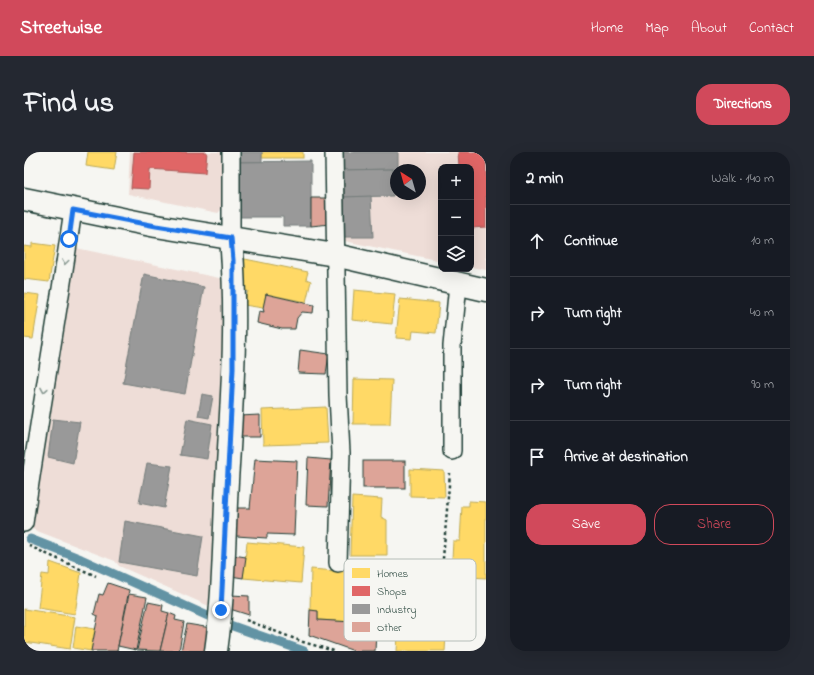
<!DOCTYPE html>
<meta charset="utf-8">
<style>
:root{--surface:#171b24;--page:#242831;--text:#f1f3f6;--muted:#9ea1a6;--line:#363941;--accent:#d1495b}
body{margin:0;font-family:"Indie Flower",sans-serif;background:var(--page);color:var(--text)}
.controls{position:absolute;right:12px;top:12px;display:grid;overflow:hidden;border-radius:8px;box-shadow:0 4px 16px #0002}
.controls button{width:36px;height:36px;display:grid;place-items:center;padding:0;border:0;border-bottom:1px solid var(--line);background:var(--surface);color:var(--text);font:20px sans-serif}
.compass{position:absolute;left:366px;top:12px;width:36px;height:36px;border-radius:50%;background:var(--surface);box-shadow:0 4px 16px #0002;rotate:323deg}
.stop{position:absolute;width:12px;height:12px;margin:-9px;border:3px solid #1a73e8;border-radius:50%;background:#fff}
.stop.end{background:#1a73e8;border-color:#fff;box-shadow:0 1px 4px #0008}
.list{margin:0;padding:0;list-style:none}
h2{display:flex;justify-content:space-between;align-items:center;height:52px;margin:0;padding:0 16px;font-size:17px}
h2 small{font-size:13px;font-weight:400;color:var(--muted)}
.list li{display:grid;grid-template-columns:26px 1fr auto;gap:12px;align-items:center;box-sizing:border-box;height:72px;padding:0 16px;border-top:1px solid var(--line)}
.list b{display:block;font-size:15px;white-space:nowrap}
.list em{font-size:13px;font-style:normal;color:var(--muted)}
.actions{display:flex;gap:8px;padding:12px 16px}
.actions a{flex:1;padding:9px 0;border:1px solid var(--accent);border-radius:16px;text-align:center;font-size:14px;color:var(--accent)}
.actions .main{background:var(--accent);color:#fff}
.icon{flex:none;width:22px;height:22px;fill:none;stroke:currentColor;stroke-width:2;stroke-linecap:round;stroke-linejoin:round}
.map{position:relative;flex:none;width:462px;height:499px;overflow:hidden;border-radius:16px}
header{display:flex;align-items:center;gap:24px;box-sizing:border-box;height:56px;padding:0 20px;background:var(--accent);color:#fff}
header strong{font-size:19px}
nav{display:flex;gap:22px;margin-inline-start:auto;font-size:14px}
.intro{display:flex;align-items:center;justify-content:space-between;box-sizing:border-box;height:96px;padding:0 24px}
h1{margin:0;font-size:28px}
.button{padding:10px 18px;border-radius:16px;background:var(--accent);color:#fff;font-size:14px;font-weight:700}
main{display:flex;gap:24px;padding:0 24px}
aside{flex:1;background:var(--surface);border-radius:16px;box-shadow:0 4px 16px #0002}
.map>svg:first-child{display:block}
</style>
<header>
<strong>Streetwise</strong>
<nav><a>Home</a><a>Map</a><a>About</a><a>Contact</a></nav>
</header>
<div class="intro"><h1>Find us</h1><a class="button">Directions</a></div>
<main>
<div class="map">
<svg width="462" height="499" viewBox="0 0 462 499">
<rect width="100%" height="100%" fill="#f6f6f2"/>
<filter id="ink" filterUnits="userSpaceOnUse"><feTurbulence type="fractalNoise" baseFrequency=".025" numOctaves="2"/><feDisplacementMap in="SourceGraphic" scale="8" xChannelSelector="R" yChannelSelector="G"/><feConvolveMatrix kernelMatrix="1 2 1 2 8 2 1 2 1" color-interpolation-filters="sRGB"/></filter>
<g filter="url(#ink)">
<!-- built -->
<g fill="#eeddd7" fill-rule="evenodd">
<polygon points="106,0 201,0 202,53 194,61 104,42"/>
<path d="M315,0H462V118L447,115V15H417V109L316,88ZM372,18H396V42H372Z"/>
<polygon points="52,96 200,127 199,233 187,455 95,414 91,409 8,377"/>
</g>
<!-- homes -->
<g fill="#ffd966" stroke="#bcaa57">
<polygon points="64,0 93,0 90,18 62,14"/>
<rect x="238" y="0" width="41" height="6"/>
<polygon points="8,91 31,94 25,130 0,127 0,94 8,95"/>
<polygon points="221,107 284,120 282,127 287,129 282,150 242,142 239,156 220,153 224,139 218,139 219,117"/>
<polygon points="330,138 371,142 368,172 328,168"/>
<polygon points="0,141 16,143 9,187 0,186"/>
<polygon points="376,147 415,151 412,181 389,179 388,187 372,186"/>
<polygon points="330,227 368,228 366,272 329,272"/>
<polygon points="302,255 304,291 239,293 238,258"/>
<polygon points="386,317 420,319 421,345 386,344"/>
<polygon points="328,345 358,347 357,365 363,368 363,403 326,403"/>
<polygon points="445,349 462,350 462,426 427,424 429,389 436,389 438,354 445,354"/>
<polygon points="223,390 280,395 277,431 219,426"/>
<polygon points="26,410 57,421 51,462 14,456 18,422 25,423"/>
<polygon points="287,417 350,422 346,471 294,468 294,459 286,458"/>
<polygon points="376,447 424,449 421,499 373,499"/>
<polygon points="0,457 51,465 46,497 0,490"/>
<polygon points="52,474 71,477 67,499 49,496"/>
</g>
<!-- shops -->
<g fill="#e06666" stroke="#a65a57">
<polygon points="110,0 183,0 181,21 126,17 125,37 107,36"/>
<polygon points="434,0 462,0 462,75 447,76 447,15 435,15"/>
</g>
<!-- industry -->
<g fill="#999" stroke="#747d7b">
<polygon points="214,0 238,0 238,10 213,10"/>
<polygon points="319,0 374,0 374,17 319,18"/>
<polygon points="287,9 287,74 259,74 259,65 215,65 213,10"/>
<polygon points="369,17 369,44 320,45 319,18"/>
<polygon points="347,44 349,85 316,85 316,46 320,45"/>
<polygon points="120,122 180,135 161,242 99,231"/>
<polygon points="178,242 189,244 185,266 174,264"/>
<polygon points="29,267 56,270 49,311 24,305"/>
<polygon points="163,267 188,272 183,307 156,303"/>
<polygon points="123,311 148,314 140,356 115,351"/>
<polygon points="101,369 179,384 173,424 95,410"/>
</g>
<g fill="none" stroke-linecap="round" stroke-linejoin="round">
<!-- stream -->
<g stroke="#6293a4" stroke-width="9">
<polyline points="6,387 57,407 186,465"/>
<polyline points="203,472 280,499"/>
</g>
</g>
<!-- building -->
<g fill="#dda498" stroke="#1f3d34">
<polygon points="287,46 305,46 306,72 287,74"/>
<polygon points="242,142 290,153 289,161 278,160 273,166 271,177 258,177 233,171 235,159 240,160 239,156"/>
<polygon points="276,198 305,202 302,222 274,221"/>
<polygon points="236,263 236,285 215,285 215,264"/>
<polygon points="284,306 307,308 304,354 282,353"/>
<polygon points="231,307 273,309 270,383 243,382 243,386 212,384 213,356 226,356"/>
<rect x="339" y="309" width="42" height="27"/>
<polygon points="209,403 222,405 219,426 207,424"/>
<polygon points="84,431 105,438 94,494 93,499 67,499 74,464 70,462 75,442 79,443"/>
<polygon points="105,442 123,445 112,498 94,494"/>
<polygon points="207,443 225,444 225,463 206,457"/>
<polygon points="124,450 139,453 138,459 145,461 136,499 113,498"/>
<polygon points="286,458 294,459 294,468 346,471 347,458 353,458 351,499 330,499 285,483"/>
<polygon points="145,461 152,464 151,468 160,470 155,499 136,499"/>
<polygon points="163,472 187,476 182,499 157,499"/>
</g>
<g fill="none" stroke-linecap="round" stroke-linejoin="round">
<defs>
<g id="service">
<polyline points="207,0 207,86"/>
<polyline points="310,0 314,243 317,301 314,411"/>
<polyline points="428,299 428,194 434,132"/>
<path d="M0,371C15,267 34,162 49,58"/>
</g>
<path id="minor" d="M192,499C200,443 200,386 203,329C208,248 214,167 207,86"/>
<polyline id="tertiary" points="0,47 132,74 311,103 462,138"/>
</defs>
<!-- service casing -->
<use href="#service" stroke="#1f3d34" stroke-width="20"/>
<!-- minor casing -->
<use href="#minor" stroke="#1f3d34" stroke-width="25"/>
<!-- tertiary casing -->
<use href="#tertiary" stroke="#1f3d34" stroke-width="25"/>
<!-- path -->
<g stroke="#1f3d34" stroke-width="2.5" stroke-dasharray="3 3" stroke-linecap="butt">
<polyline points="5,394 72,424"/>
<polyline points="416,443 426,321"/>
<polyline points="222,468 279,490 310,499"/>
</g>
<!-- service -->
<use href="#service" stroke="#f6f6f2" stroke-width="17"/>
<!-- minor -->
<use href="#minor" stroke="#f6f6f2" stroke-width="22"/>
<!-- tertiary -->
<use href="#tertiary" stroke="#f6f6f2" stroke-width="22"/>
</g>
<!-- one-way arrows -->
<defs><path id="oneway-chevron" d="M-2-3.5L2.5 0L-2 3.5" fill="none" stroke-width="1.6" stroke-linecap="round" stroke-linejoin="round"/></defs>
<g stroke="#8a9a93">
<use href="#oneway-chevron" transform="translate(41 110) rotate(98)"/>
<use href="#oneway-chevron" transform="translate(20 238) rotate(100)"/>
</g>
</g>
<g fill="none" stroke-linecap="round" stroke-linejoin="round" filter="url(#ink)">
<!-- route -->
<polyline stroke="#1a73e8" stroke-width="5" points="45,87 49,58 132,74 207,86 209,108 209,217 197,458"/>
</g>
<!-- legend -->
<rect x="320" y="407" width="132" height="82" rx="6" fill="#f6f6f2" stroke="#b6beb9" stroke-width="1"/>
<rect x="328" y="416" width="18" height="10" fill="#ffd966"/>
<rect x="328" y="434" width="18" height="10" fill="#e06666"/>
<rect x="328" y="452" width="18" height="10" fill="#999"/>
<rect x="328" y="470" width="18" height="10" fill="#dda498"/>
<g font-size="11" fill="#1f3d34">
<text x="353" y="425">Homes</text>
<text x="353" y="443">Shops</text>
<text x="353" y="461">Industry</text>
<text x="353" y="479">Other</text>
</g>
</svg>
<div class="controls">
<button>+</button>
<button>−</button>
<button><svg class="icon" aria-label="layers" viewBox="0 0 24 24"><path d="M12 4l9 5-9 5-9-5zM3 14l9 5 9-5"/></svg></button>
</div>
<svg class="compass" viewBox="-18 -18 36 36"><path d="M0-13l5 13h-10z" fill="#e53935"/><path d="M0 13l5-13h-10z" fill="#9ea1a6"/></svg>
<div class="stop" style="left:45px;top:87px"></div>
<div class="stop end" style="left:197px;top:458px"></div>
</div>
<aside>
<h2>2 min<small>Walk · 140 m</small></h2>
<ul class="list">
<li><svg class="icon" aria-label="ahead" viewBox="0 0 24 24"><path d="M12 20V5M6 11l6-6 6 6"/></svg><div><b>Continue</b></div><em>10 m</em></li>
<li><svg class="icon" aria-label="right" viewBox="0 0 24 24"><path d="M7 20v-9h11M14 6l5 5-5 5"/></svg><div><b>Turn right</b></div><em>40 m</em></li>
<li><svg class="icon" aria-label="right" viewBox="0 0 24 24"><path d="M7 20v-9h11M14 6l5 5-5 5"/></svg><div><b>Turn right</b></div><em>90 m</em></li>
<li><svg class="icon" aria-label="arrive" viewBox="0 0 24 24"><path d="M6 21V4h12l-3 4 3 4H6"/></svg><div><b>Arrive at destination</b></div></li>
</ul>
<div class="actions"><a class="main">Save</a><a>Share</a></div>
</aside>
</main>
